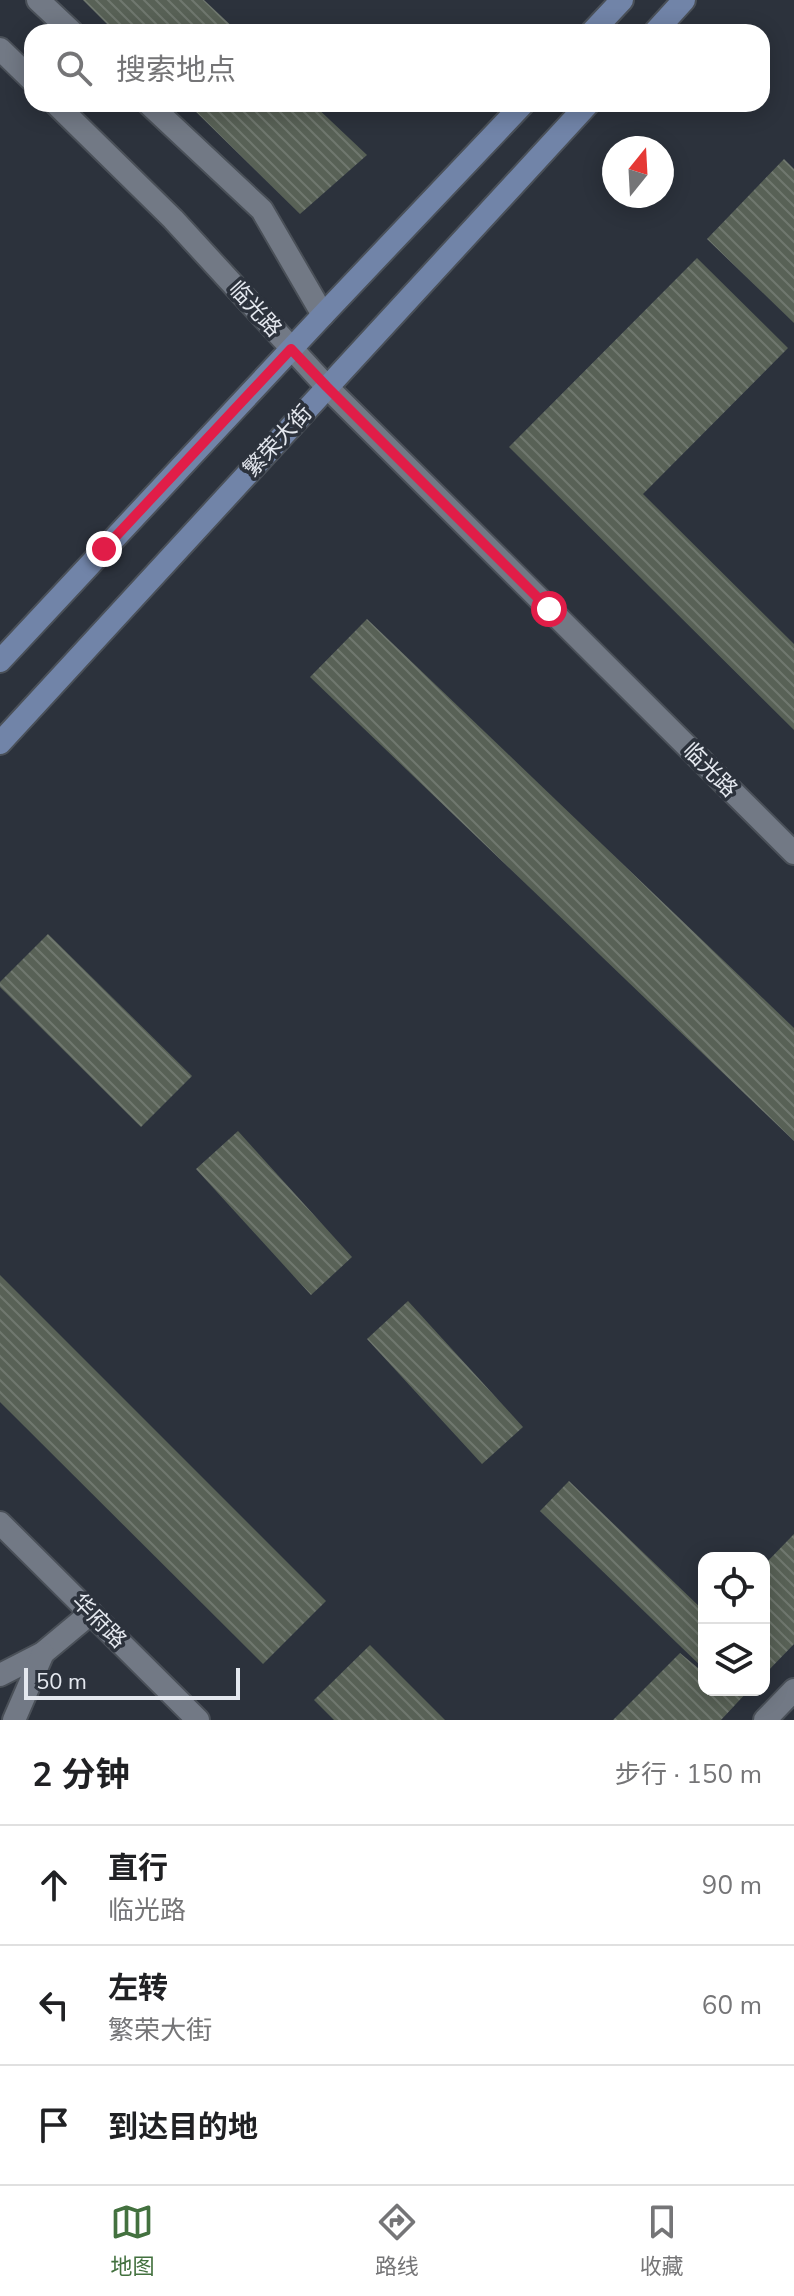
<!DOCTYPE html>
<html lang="zh">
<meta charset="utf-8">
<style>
:root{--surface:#fff;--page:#f6f6f6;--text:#202124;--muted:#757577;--line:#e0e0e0;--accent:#43713f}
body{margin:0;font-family:"Nunito Sans","Noto Sans SC",sans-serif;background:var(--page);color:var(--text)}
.controls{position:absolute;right:24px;bottom:24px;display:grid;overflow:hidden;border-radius:16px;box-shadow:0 4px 20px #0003}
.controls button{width:72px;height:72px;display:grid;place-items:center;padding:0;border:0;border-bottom:2px solid var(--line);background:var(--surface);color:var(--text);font:40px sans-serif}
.compass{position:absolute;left:602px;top:136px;width:72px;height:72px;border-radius:50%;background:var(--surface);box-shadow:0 4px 20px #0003;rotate:18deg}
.scale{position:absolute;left:24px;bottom:20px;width:216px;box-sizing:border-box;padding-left:8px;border:4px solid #e4e8ef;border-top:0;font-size:22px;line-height:28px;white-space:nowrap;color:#e4e8ef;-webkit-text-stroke:6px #2c323c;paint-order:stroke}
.stop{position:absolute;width:24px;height:24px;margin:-18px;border:6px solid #e11d48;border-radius:50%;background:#fff}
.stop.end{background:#e11d48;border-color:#fff;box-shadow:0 2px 8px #0008}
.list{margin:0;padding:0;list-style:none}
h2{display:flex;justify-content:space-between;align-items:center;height:104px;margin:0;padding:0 32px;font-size:34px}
h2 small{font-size:26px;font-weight:400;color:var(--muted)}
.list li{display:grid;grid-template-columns:52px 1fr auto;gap:24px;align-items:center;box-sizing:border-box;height:120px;padding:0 32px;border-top:2px solid var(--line)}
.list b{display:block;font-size:30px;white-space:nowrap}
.list p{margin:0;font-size:26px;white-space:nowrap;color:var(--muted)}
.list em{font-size:26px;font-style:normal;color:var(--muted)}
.icon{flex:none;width:44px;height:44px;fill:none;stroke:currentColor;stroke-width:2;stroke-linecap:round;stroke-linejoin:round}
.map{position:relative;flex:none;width:794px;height:1720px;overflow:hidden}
.search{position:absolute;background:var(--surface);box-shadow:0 4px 20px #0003;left:24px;right:24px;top:24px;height:88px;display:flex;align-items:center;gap:20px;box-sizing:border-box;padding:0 28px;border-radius:24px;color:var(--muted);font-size:30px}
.sheet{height:464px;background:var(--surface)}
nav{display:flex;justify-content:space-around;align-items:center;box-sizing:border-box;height:112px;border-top:2px solid var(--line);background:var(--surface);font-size:22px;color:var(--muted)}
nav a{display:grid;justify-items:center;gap:4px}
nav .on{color:var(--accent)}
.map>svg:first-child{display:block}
</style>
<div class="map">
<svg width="794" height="1720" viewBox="0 0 794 1720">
<defs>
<pattern id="building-back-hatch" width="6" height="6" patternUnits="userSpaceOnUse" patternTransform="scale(2)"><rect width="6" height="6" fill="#586156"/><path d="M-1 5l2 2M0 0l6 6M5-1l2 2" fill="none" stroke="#70786f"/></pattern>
</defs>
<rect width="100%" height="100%" fill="#2c323c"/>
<!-- building -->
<g fill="url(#building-back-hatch)">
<polygon points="83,0 204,0 238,32 115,32"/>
<polygon points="188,104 313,104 367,155 300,214"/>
<polygon points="784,159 794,169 794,323 707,239"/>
<polygon points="697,258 788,348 643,494 794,644 794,730 509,447"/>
<polygon points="367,619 794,1028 794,1141 310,677"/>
<polygon points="48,934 192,1076 141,1127 0,987 0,982"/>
<polygon points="238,1131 352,1257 311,1295 196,1169"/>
<polygon points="0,1275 326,1601 263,1664 0,1402"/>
<polygon points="408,1301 523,1427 482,1464 367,1339"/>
<polygon points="569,1481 704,1611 704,1669 540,1511"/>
<polygon points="794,1534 794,1644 764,1675 764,1565"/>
<polygon points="370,1645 445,1720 334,1720 314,1700"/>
<polygon points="680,1653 704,1673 704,1690 724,1690 731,1696 726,1690 749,1690 721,1720 613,1720"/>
</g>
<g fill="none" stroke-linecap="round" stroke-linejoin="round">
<defs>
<g id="minor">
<polyline points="38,0 72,32"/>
<polyline points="149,104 262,210 323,315"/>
<polyline points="0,1675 43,1653 91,1613"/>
<polyline points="14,1720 43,1653"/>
</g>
<g id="tertiary">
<polyline points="0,49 32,80"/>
<polyline points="56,104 173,219 327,387 794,853"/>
<polyline points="0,1523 198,1720"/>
<polyline points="765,1720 794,1690"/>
</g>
<g id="secondary">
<polyline points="592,32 622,0"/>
<polyline points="655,32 684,0"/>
<polyline points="0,661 323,315 523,104"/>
<polyline points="0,743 588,104"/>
</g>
</defs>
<!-- minor casing -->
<use href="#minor" stroke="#4a5058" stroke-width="26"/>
<!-- tertiary casing -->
<use href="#tertiary" stroke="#4a5058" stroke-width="26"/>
<!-- secondary casing -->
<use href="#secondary" stroke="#4a5058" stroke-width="26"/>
<!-- minor -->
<use href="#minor" stroke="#727985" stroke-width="22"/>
<!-- tertiary -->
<use href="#tertiary" stroke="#727985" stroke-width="22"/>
<!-- secondary -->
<use href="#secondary" stroke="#7184a8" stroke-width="22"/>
</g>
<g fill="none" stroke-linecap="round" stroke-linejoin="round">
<!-- route -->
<polyline stroke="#e11d48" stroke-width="10" points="104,549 291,349 327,387 549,609"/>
</g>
<g text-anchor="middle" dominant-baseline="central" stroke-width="7" stroke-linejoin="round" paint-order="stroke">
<!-- street labels -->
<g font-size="22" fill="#e4e8ef" stroke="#2c323c">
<text transform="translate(255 309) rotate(48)">临光路</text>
<text transform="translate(278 441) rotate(-47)">繁荣大街</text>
<text transform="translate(710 770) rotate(45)">临光路</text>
<text transform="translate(99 1621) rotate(45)">华府路</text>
</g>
</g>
</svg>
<div class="controls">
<button><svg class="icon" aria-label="locate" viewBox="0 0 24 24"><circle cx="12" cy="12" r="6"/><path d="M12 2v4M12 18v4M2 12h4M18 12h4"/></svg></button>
<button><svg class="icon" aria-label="layers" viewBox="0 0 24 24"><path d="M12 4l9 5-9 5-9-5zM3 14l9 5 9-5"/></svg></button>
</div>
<svg class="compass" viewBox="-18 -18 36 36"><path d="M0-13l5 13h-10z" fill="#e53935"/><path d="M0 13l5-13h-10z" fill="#757577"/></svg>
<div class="scale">50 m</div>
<div class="stop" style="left:549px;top:609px"></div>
<div class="stop end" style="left:104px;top:549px"></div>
<div class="search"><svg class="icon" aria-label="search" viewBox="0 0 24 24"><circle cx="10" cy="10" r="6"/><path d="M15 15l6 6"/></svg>搜索地点</div>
</div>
<section class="sheet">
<h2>2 分钟<small>步行 · 150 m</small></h2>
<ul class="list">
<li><svg class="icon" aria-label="ahead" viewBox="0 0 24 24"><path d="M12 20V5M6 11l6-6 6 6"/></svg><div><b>直行</b><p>临光路</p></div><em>90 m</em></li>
<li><svg class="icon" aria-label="left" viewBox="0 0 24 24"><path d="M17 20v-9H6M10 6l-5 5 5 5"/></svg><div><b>左转</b><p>繁荣大街</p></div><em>60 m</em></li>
<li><svg class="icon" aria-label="arrive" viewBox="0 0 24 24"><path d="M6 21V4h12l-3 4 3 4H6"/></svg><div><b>到达目的地</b></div></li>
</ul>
</section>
<nav>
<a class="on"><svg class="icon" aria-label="map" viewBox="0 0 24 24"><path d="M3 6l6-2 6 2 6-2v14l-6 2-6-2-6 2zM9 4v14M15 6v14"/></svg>地图</a>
<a><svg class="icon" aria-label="directions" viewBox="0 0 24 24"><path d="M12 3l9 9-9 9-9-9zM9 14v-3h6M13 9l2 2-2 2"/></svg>路线</a>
<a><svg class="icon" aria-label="saved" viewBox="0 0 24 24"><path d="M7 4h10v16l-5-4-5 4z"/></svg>收藏</a>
</nav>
